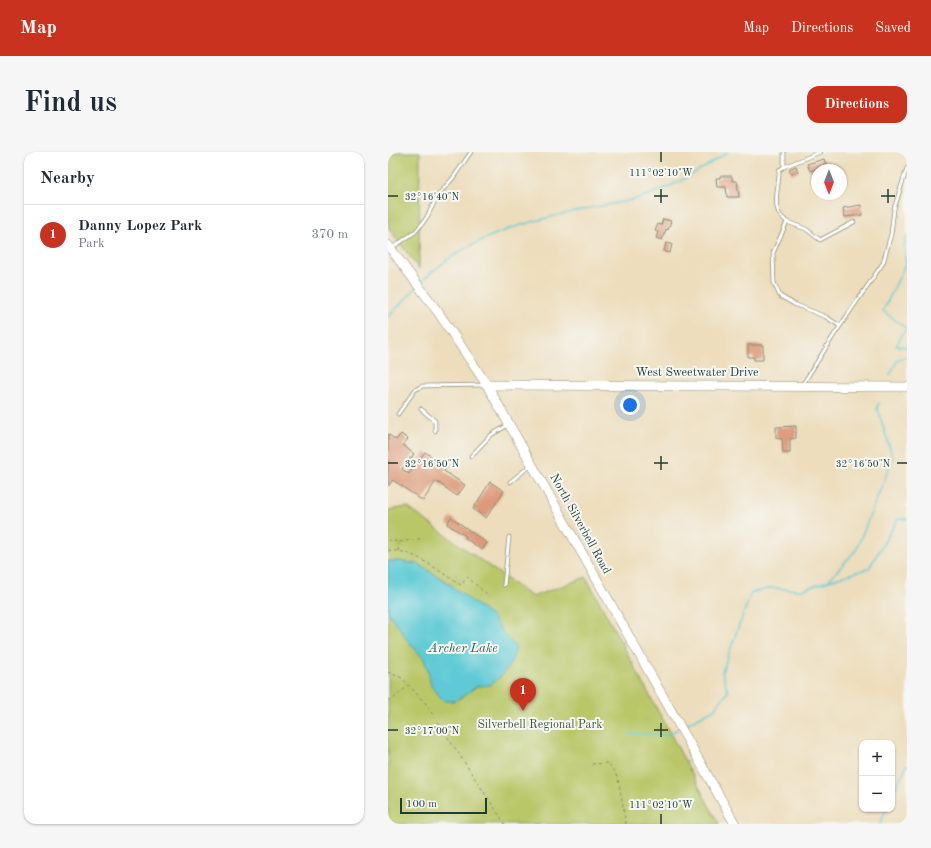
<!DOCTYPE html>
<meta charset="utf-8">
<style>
:root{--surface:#fff;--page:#f6f6f7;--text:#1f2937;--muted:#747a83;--line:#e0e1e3;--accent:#c8321e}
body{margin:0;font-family:"Old Standard TT",serif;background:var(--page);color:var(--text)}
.controls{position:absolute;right:12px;bottom:12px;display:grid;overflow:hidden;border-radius:8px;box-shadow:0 1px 3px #0004}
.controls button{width:36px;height:36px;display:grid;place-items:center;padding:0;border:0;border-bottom:1px solid var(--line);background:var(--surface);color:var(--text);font:20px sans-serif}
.compass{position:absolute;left:423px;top:12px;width:36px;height:36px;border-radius:50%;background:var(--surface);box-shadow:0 1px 3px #0004;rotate:180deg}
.scale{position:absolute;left:12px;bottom:10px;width:87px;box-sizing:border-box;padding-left:4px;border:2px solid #1f3d34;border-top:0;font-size:11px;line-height:14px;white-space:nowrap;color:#1f3d34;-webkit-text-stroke:3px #f6f6f2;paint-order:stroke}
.you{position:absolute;left:242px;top:253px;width:14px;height:14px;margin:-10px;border:3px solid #fff;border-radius:50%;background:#1a73e8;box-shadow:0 0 0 6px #1a73e833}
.badge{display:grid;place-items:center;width:26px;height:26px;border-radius:50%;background:var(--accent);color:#fff;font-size:13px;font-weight:700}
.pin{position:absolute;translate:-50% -33px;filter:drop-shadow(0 1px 2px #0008)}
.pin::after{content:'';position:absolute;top:21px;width:14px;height:12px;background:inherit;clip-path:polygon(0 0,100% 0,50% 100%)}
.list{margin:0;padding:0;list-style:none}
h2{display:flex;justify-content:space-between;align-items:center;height:52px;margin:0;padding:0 16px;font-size:17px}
h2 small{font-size:13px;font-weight:400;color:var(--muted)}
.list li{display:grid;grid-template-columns:26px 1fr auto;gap:12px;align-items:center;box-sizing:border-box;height:60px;padding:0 16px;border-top:1px solid var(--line)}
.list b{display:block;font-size:15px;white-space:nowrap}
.list p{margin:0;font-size:13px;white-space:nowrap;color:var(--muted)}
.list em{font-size:13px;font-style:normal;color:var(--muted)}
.map{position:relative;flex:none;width:519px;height:672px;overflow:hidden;border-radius:12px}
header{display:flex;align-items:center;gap:24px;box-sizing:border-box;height:56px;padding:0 20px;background:var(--accent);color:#fff}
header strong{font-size:19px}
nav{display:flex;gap:22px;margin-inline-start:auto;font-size:14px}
.intro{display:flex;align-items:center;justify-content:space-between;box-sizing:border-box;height:96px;padding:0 24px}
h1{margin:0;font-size:28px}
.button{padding:10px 18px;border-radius:12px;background:var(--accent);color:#fff;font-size:14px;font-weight:700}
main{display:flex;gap:24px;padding:0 24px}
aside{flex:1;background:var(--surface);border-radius:12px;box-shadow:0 1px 3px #0004}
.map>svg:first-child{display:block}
</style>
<header>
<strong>Map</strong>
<nav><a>Map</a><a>Directions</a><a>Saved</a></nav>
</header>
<div class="intro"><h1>Find us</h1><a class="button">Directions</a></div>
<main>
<aside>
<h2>Nearby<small></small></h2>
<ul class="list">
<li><span class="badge">1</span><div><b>Danny Lopez Park</b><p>Park</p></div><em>370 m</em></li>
</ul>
</aside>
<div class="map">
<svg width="519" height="672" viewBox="0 0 519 672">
<rect width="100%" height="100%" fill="#f6f6f2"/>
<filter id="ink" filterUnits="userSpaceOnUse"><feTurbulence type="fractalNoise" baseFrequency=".025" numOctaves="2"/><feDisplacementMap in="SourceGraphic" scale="8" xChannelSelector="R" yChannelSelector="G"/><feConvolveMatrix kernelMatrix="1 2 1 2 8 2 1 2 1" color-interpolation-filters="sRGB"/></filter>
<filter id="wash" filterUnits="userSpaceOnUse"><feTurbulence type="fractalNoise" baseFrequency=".012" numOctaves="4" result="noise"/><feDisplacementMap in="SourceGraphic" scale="16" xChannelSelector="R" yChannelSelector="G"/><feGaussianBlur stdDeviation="0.9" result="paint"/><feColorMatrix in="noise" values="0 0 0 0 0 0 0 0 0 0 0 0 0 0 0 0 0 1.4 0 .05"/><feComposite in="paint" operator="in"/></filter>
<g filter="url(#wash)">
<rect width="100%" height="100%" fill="#edddbc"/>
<!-- green -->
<g fill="#b9c769" stroke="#6c824e">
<polygon points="0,0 32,0 31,117 0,75"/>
<polygon points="19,355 144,445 198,425 331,672 0,672 0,358"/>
</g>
<!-- water -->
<polygon fill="#5ecad5" stroke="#3e8484" points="0,409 11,409 30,412 59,430 104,465 118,485 128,495 123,511 113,524 102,533 89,534 74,545 66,549 56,549 43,534 40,518 36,507 20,489 11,475 0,461"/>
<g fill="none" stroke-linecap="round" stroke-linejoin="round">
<!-- stream -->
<g stroke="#5ecad5" stroke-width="1.5">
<polyline points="519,83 516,95 518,111 495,159 518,176 508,194 519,195"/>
<path d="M32,131C80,82 142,69 207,55C223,52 239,50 254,45C286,35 313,18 340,0"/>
<polyline points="0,165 28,136"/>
<polyline points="502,223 510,207 519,205"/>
<polyline points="439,430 468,398 505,306 489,255 491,251"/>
<polyline points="295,574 326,557 340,540 334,520 363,441 383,436 413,438 481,416 510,367 519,367"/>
<polyline points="242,582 279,583 290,577"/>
<polyline points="504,643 519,613"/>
<polyline points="492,672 498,657"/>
</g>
</g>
<g id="blocks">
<!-- building -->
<g fill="#dd9978">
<polygon points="436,7 438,13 422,19 419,12"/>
<polygon points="408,14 410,20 404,22 401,17"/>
<polygon points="332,24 344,24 344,29 349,29 351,45 339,45 338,35 329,35 328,26 332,26"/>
<polygon points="473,53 474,63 457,65 455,56"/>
<polygon points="275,67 283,69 280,78 278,77 274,88 268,86 270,80 267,79 270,72 273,73"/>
<polygon points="278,91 284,92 282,101 276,99"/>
<polygon points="360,193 375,193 375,208 366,208 366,205 360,205"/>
<polygon points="408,274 408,286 402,287 402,301 395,301 394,287 388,286 388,275"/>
<polygon points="0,282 8,288 13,282 20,287 15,293 26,302 14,317 21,322 37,300 59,315 56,319 77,333 69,344 48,329 35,349 5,328 0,334"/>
<polygon points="102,330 116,339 98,366 85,357"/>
<polygon points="63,365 99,391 94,398 77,386 78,384 59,372"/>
</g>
</g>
</g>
<g filter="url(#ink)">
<use href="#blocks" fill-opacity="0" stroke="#868d78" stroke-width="1"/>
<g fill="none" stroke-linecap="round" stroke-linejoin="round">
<defs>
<g id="lane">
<path d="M396,0V15L391,18C392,31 384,51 392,63C394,65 397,68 399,70L385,101L386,131L392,144L406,152L438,165L452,174"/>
<polyline points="396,15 432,0"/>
<polyline points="399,70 418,77 432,88 466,70"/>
<polyline points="4,96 27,80 34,72 39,65 50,43 65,26 83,0"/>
<polyline points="415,232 446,183 495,111 503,82 506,57 519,16"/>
<polyline points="33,257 47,269 47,279"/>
<polyline points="10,262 27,238 34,234 97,233"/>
<polyline points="83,304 103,283 120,273"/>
<polyline points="122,330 142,314"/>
<polyline points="116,433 121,385"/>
</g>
<g id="secondary">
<polyline points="0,93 50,160 99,233 347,672"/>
<polyline points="99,233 519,235"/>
</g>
</defs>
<!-- lane casing -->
<use href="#lane" stroke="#868d78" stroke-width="4.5"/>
<!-- secondary casing -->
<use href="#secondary" stroke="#868d78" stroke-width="10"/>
<!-- path -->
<g stroke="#868d78" stroke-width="1" stroke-dasharray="3 3" stroke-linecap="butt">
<polyline points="0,388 11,390 36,386"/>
<path d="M11,390L10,399C33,403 53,421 73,433L79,425L102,445"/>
<polyline points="0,398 9,399"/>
<polyline points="0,520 14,526 38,552 117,672"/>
<polyline points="0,548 5,547 20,534"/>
<polyline points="204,612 220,611 227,620 231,631 238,672"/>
</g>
<!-- lane -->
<use href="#lane" stroke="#fff" stroke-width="3"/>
<!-- secondary -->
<use href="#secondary" stroke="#fff" stroke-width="9"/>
</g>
</g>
<!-- ticks -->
<path fill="none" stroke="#1f3d34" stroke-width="1.5" d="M273,0V10M273,37V51M500,37V51M0,44H10M266,44H280M493,44H507M273,304V318M0,311H10M266,311H280M509,311H519M273,571V585M0,578H10M266,578H280M273,662V672"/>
<g text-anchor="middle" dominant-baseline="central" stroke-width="4" stroke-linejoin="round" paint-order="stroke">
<!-- street labels -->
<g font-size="12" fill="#1f3d34" stroke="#f6f6f2">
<text x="309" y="221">West Sweetwater Drive</text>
<text transform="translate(192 372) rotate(61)">North Silverbell Road</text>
</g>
<!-- park labels -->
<g font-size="12" fill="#3e593f" stroke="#f6f6f2">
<text x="152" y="573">Silverbell Regional Park</text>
</g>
<!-- water labels -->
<g font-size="13" font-style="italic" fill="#2f605c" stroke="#f6f6f2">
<text x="75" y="496">Archer Lake</text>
</g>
</g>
<g font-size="10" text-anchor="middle" fill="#1f3d34" stroke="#f6f6f2" stroke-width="4" stroke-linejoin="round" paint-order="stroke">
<text x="273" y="24">111°02'10"W</text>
<text x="44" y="48">32°16'40"N</text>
<text x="475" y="315">32°16'50"N</text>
<text x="44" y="315">32°16'50"N</text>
<text x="44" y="582">32°17'00"N</text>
<text x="273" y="656">111°02'10"W</text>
</g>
</svg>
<div class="controls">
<button>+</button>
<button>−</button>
</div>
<svg class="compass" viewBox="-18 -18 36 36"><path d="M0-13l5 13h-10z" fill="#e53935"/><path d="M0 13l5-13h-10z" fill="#747a83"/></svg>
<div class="scale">100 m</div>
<div class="you"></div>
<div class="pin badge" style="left:135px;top:559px">1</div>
</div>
</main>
